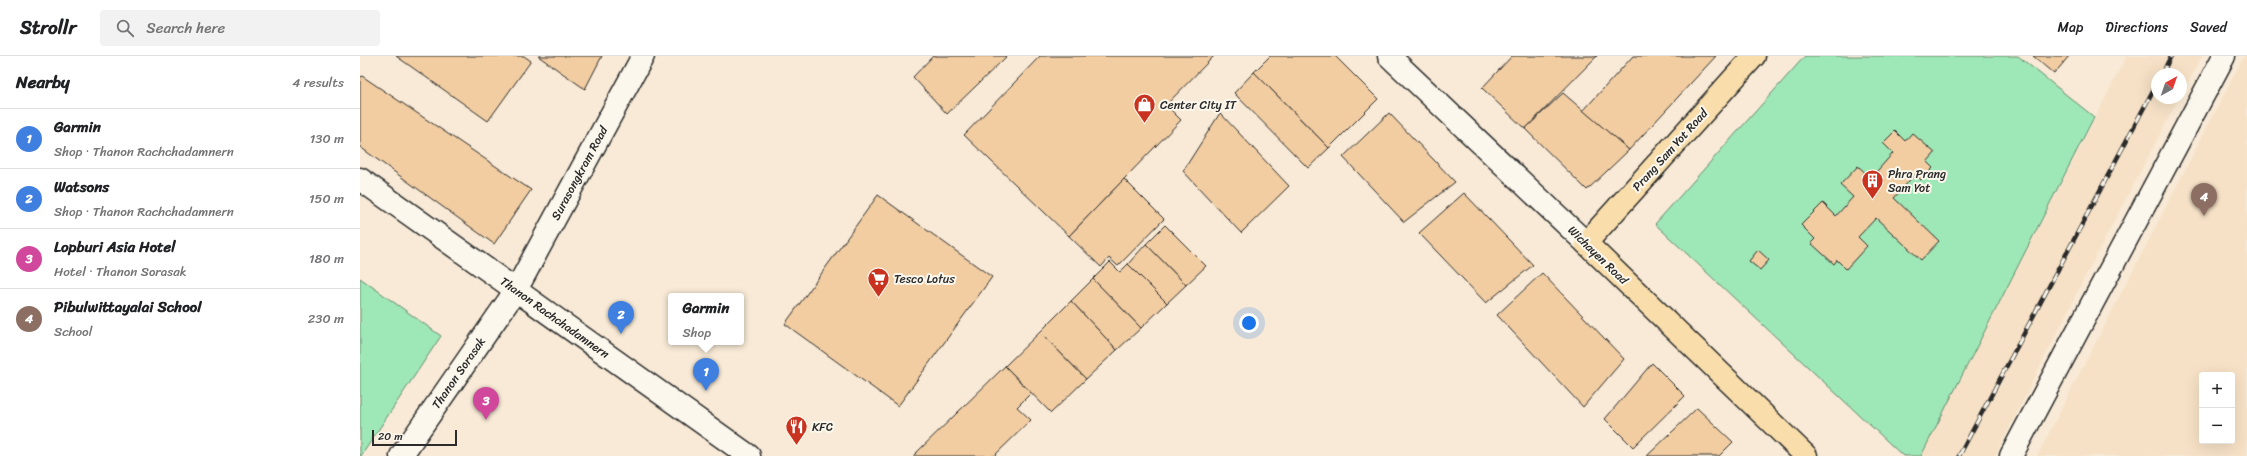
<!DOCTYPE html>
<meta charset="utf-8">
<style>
:root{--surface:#fff;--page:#f2f2f2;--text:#202124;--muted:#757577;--line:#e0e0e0;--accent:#db2777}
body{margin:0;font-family:Sriracha,sans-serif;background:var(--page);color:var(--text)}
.controls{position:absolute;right:12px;bottom:12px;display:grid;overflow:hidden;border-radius:4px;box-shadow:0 4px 16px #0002}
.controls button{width:36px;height:36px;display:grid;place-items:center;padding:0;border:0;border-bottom:1px solid var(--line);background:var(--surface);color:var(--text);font:20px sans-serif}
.compass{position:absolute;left:1791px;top:12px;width:36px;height:36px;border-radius:50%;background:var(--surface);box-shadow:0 4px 16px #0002;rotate:40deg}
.scale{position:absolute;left:12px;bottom:10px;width:85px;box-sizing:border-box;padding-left:4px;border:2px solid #2b2b2b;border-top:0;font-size:11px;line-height:14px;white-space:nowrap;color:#2b2b2b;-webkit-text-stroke:3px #fbf7ec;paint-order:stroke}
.you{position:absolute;left:889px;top:267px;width:14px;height:14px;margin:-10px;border:3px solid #fff;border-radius:50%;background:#1a73e8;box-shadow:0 0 0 6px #1a73e833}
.badge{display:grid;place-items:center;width:26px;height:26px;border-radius:50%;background:var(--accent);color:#fff;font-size:13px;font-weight:700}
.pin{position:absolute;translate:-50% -33px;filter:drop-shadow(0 1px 2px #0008)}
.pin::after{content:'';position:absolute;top:21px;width:14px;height:12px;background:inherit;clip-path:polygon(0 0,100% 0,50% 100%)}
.popup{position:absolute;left:308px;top:237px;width:76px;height:52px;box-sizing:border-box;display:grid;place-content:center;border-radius:4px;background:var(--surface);filter:drop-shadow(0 1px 3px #0005);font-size:13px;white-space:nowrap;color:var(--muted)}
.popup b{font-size:15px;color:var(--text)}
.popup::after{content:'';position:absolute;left:50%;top:100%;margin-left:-8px;border:8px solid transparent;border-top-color:var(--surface)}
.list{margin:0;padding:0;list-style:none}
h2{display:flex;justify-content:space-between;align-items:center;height:52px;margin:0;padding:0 16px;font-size:17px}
h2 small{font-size:13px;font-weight:400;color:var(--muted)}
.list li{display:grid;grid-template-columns:26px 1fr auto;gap:12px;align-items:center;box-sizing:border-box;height:60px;padding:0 16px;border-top:1px solid var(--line)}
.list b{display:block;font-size:15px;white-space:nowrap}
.list p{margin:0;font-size:13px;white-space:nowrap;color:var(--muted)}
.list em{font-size:13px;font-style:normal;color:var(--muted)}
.icon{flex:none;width:22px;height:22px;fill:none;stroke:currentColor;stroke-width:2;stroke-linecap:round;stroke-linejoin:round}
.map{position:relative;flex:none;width:1887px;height:400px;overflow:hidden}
header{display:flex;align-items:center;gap:24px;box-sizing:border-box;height:56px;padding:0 20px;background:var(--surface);border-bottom:1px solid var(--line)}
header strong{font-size:19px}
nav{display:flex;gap:22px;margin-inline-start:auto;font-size:14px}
.search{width:280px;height:36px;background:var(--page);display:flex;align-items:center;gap:10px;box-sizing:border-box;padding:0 14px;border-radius:4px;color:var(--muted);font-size:15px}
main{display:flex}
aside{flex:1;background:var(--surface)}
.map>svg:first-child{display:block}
</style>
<header>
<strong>Strollr</strong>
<div class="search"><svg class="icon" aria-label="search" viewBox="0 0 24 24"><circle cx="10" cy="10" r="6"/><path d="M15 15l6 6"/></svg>Search here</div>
<nav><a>Map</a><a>Directions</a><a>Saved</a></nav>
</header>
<main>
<aside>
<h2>Nearby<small>4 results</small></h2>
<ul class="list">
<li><span class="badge" style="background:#3f7fe0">1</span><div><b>Garmin</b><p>Shop · Thanon Rachchadamnern</p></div><em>130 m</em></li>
<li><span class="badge" style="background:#3f7fe0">2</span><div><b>Watsons</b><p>Shop · Thanon Rachchadamnern</p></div><em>150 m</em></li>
<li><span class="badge" style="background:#d1479c">3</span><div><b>Lopburi Asia Hotel</b><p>Hotel · Thanon Sorasak</p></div><em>180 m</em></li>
<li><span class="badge" style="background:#8d6e63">4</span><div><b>Pibulwittayalai School</b><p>School</p></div><em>230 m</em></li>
</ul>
</aside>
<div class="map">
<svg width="1887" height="400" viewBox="0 0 1887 400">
<rect width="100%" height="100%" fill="#f8ead6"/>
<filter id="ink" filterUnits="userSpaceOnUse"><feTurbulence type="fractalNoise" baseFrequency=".025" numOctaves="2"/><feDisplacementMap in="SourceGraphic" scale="8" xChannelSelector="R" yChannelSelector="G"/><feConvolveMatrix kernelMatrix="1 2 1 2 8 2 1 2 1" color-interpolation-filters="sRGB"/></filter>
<g filter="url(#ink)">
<g fill="#f6e1c6" fill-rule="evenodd">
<polygon points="1767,0 1842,0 1821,39 1821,18 1797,18 1797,42 1819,42 1729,213 1635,400 1561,400"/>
<path d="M1884,0H1887V400H1677ZM1842,319H1872V385H1842Z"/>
</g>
<g fill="#9ee7b6" stroke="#648970">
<polygon points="1445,0 1658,0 1734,61 1561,400 1543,400 1295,168"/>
<polygon points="0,222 81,280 1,400 0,400"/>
</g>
<g fill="#f2cda2" stroke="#2b2b2b">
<polygon points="36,0 164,0 171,5 128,65"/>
<polygon points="178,0 242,0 225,33"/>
<polygon points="573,0 647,0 587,58 553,21"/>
<polygon points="680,0 854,0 806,49 821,64 709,180 604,79"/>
<polygon points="910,0 975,0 1018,43 969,92 894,16"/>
<polygon points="1152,0 1237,0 1165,73 1122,32"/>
<polygon points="1273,0 1356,0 1269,94 1223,55"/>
<polygon points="1673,0 1709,0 1694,18"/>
<polygon points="894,16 969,92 948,112 874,37"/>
<polygon points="2,20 171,134 134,188 0,91 0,22"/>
<polygon points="1203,37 1269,94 1227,134 1165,73"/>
<polygon points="860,57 929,130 881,177 823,115"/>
<polygon points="1029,57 1095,126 1044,166 983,101"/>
<polygon points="1535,75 1545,85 1552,77 1575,97 1567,106 1573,112 1561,124 1555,118 1534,142 1579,185 1561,204 1516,162 1498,181 1507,190 1486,213 1477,204 1474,208 1451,187 1455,183 1441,169 1463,147 1476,160 1493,141 1480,129 1498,110 1511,122 1533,97 1523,87"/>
<polygon points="764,123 804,163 758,210 749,202 741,211 709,180"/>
<polygon points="1104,137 1173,209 1126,247 1059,177"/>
<polygon points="518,139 632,221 538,350 425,268"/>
<polygon points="805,169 846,210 826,229 786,188"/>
<polygon points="786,188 826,229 807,247 768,208"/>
<polygon points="1398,194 1409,204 1400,214 1389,205"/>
<polygon points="750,206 760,216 768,208 807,247 781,272 733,223"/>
<polygon points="1182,217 1264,303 1223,351 1137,259"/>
<polygon points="733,223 781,272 757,294 711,245"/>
<polygon points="711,245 757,294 726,323 680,276"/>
<polygon points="680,276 726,323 691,357 645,310"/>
<polygon points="1292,307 1325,340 1273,391 1245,363"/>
<polygon points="645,310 671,337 657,351 671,364 634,400 553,400"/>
<polygon points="1337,352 1373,386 1359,400 1287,400"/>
</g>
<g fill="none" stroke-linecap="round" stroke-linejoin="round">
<defs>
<polyline id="minor" points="1651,400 1864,0"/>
<g id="tertiary">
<polyline points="1029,0 1226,187"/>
<path id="s1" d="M0,123L389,400"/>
<path id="s2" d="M41,400L156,234L283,0"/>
</g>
<polyline id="primary" points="1394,0 1226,187 1446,400"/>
</defs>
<use href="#minor" stroke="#2b2b2b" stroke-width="25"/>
<use href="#tertiary" stroke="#2b2b2b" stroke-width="25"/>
<use href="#primary" stroke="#2b2b2b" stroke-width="25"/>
<use href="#minor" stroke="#fbf7ec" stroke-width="22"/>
<use href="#tertiary" stroke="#fbf7ec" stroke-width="22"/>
<use href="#primary" stroke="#f9deab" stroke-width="22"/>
<defs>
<g id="rail">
<polyline points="1802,18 1811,0"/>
<polyline points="1599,400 1797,27"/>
</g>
</defs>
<use href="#rail" stroke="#2b2b2b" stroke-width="4.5"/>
<use href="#rail" stroke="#fbf7ec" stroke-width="3" stroke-dasharray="9" stroke-linecap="butt"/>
</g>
</g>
<defs>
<symbol id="shop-pin" viewBox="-11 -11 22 30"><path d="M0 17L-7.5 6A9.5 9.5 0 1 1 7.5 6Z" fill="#c8321e" stroke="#fbf7ec"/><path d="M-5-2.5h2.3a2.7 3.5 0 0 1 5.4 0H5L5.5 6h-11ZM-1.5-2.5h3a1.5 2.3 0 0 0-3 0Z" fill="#fff"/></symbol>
<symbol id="building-pin" viewBox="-11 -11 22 30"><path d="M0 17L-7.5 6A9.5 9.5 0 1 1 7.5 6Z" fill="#c8321e" stroke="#fbf7ec"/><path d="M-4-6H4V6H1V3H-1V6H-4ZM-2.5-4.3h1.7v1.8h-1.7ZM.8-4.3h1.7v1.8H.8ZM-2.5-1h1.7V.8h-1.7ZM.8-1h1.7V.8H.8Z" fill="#fff"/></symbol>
<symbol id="supermarket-pin" viewBox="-11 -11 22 30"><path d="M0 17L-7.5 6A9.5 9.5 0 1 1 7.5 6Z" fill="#c8321e" stroke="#fbf7ec"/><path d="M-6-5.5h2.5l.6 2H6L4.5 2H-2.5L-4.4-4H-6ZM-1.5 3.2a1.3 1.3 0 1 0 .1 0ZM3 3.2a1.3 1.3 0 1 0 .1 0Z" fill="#fff"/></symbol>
<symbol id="restaurant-pin" viewBox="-11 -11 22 30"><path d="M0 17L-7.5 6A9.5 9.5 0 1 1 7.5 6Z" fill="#c8321e" stroke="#fbf7ec"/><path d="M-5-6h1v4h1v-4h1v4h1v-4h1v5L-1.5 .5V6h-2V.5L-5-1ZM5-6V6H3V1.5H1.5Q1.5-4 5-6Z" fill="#fff"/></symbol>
</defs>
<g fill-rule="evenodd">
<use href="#shop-pin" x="772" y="36" width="25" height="34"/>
<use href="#building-pin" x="1500" y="112" width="25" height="34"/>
<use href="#supermarket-pin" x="506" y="210" width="25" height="34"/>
<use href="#restaurant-pin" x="424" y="358" width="25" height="34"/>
</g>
<g text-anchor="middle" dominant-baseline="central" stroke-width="4" stroke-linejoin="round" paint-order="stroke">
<g font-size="12" fill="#2b2b2b" stroke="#fbf7ec" text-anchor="start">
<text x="800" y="49">Center City IT</text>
<text x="1528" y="118">Phra Prang<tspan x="1528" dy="14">Sam Yot</tspan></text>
<text x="534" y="223">Tesco Lotus</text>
<text x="452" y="371">KFC</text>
</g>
<g font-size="12" fill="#2b2b2b" stroke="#fbf7ec">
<text transform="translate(1310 94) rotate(-48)">Prang Sam Yot Road</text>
<text stroke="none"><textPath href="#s2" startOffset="335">Surasongkram Road</textPath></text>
<text transform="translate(1238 199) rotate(44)">Wichayen Road</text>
<text stroke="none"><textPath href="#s1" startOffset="239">Thanon Rachchadamnern</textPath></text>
<text stroke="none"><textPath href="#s2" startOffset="101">Thanon Sorasak</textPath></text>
</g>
</g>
</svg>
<div class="controls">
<button>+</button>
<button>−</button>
</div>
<svg class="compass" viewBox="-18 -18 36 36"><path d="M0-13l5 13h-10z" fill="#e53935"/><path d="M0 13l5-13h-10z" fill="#757577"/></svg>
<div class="scale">20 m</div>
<div class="you"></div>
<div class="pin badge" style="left:346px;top:335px;background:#3f7fe0">1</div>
<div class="popup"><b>Garmin</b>Shop</div>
<div class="pin badge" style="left:261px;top:278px;background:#3f7fe0">2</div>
<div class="pin badge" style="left:126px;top:364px;background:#d1479c">3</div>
<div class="pin badge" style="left:1844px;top:160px;background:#8d6e63">4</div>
</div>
</main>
